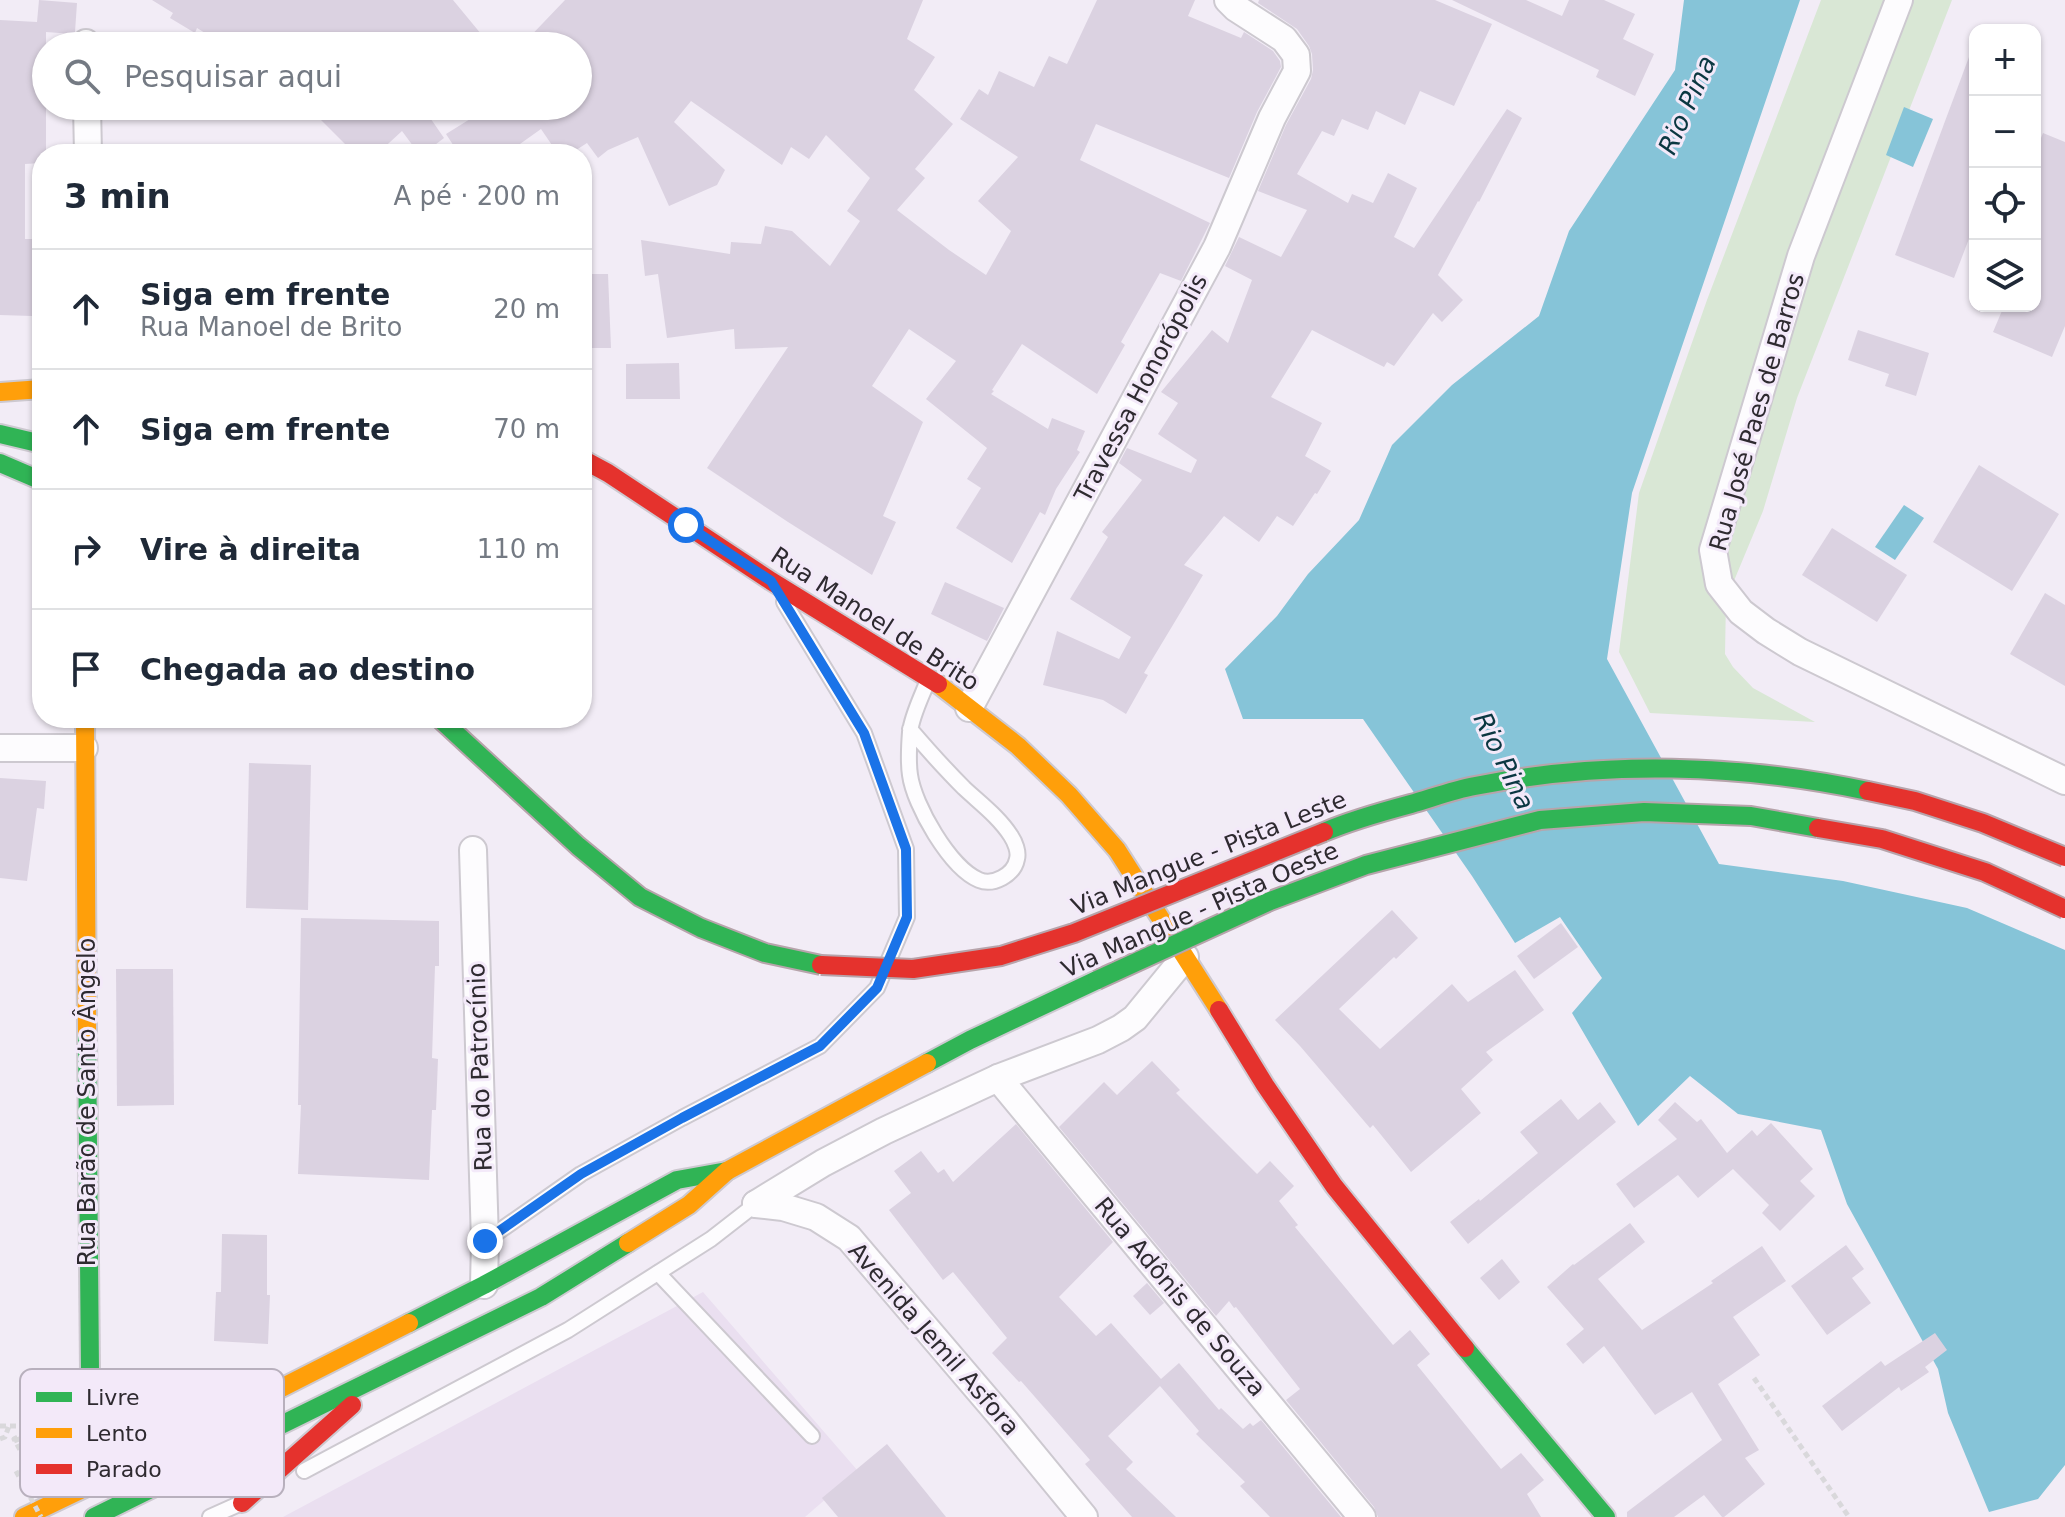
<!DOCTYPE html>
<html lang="pt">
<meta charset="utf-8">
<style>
:root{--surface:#fff;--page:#f6f6f7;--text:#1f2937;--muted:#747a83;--line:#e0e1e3}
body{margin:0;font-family:"DejaVu Sans",sans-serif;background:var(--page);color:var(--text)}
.controls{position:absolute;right:24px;top:24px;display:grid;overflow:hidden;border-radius:16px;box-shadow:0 2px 6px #0004}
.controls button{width:72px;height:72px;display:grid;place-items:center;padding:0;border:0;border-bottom:2px solid var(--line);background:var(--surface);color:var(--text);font:40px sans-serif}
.stop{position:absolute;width:24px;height:24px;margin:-18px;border:6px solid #1a73e8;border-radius:50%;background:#fff}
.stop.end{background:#1a73e8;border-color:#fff;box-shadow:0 2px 8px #0008}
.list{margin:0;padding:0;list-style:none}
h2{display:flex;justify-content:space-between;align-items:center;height:104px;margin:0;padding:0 32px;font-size:34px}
h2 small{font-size:26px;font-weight:400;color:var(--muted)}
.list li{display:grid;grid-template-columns:52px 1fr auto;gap:24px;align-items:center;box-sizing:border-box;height:120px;padding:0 32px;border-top:2px solid var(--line)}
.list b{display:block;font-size:30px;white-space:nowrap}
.list p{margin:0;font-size:26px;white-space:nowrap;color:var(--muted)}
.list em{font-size:26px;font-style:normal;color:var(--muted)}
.icon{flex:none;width:44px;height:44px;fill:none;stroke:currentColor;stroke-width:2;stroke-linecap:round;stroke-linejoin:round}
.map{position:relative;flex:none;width:2065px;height:1517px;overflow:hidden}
.search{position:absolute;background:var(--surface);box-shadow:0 2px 6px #0004;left:32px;top:32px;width:560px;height:88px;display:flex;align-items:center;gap:20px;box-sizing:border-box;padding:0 28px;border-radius:44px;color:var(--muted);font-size:30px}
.panel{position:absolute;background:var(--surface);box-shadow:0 2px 6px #0004;left:32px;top:144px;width:560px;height:584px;border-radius:32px}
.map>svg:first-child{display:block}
</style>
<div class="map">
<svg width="2065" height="1517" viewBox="0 0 2065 1517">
<rect width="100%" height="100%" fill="#f2ecf6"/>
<polygon fill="#eadff0" points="703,1292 858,1471 805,1517 283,1517"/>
<polygon fill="#d9e7d5" points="1821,0 1952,0 1797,398 1763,511 1726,600 1725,654 1733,667 1753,688 1815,722 1650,713 1619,652 1639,493 1707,300"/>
<g fill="#86c4d8">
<polygon points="1684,0 1800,0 1632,493 1607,659 1719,864 1843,881 1967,908 2065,950 2065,1465 2038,1499 1989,1512 1948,1413 1938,1369 1847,1204 1821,1130 1738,1114 1690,1076 1638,1126 1572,1013 1602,978 1560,917 1515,943 1472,876 1363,719 1243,719 1225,669 1277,616 1308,574 1359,520 1392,445 1452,385 1539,316 1569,231 1675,70"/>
<polygon points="1904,107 1933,119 1913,167 1886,155"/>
<polygon points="1904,505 1924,518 1895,560 1875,547"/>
</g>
<g fill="#dbd2e1">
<polygon points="39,0 77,3 75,32 73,34 46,32 46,154 42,154 42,163 25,164 25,239 33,239 32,316 0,315 0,20 37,22"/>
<polygon points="152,0 453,0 491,46 277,46 268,34 268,46 226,46 197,28 195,33 170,18 173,13"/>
<polygon points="565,0 923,0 907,39 935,57 914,90 953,124 915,169 925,178 897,210 949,250 986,275 1011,231 978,201 1018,157 960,119 979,89 988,95 999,71 1034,87 1049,56 1067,64 1097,0 1195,0 1188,16 1241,38 1244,32 1273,51 1280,61 1281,67 1257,112 1229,178 1096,124 1080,160 1210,223 1181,281 1160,273 1121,342 1125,345 1097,394 1022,344 992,390 994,391 991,394 1048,429 1052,418 1085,431 1077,450 1080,452 1056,489 1045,515 1040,512 1012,563 956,528 981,488 967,479 987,448 926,399 956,361 909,329 872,386 923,422 883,516 896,522 872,575 788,522 707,468 788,347 735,349 734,329 667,338 658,274 645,276 641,240 730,254 731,242 761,244 765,226 792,231 830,266 860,221 847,211 870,178 826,135 809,159 791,147 782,165 691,101 674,122 725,170 717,185 669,206 638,137 608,150 598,158 587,143 570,154 558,154 541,129 506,154 459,154 446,134 491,106 578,106 578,46 521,46"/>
<polygon points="1259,0 1435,0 1492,24 1454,106 1420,91 1405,125 1376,111 1368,130 1342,119 1334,136 1322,131 1297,174 1348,203 1352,194 1373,203 1388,173 1417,188 1394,237 1414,248 1507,109 1522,118 1479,202 1478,201 1438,275 1463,300 1442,322 1433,313 1394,366 1387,362 1384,367 1312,330 1271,397 1322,423 1305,456 1331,471 1317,494 1315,493 1293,526 1277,516 1259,542 1224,516 1184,565 1203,575 1144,673 1148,675 1126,714 1103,700 1043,685 1057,631 1119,659 1131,637 1070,599 1108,537 1102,532 1142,480 1119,463 1127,448 1191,473 1197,460 1158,434 1178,403 1161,392 1212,330 1228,343 1252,280 1225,266 1239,237 1281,257 1307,210 1258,191 1286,125 1311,79 1313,70 1312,54 1309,46 1297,29 1258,3"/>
<polygon points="1452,0 1526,0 1562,16 1569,0 1604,0 1635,14 1623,39 1654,54 1635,96 1596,77 1599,70"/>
<polygon points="1972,49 1975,50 1975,223 1954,278 1895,255"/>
<polygon points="320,106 428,106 424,109 444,138 423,154 419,154 402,131 377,154 355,154 319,118 328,118"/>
<polygon points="2043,133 2065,142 2065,326 2052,357 1993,332 2004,306 2035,306 2035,153"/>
<polygon points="583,274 608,274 611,348 582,348"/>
<polygon points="1858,330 1929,353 1916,396 1885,386 1889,374 1848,360"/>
<polygon points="679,363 680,399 626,399 626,364"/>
<polygon points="1979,465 2059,514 2012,591 1933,542"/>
<polygon points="1832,528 1907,575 1877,622 1802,575"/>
<polygon points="945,582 1004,608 987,641 931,614"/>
<polygon points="2045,593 2065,605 2065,686 2010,654"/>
<polygon points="249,763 311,765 308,910 246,908"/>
<polygon points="0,778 46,781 44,809 37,808 27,881 0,878"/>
<polygon points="1392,910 1418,938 1396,959 1394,957 1339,1009 1380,1049 1452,984 1468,1002 1515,970 1544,1010 1486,1052 1493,1060 1461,1089 1481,1113 1411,1172 1373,1125 1370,1128 1300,1046 1275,1020"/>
<polygon points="301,918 439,921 439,966 435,966 432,1058 438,1059 436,1110 432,1110 429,1180 298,1174 301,1105 298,1105"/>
<polygon points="1561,923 1578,947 1534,979 1517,956"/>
<polygon points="116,969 173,969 174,1105 117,1106"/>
<polygon points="1152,1061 1180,1090 1176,1093 1257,1174 1270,1161 1294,1186 1279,1201 1298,1225 1295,1227 1393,1345 1410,1330 1430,1354 1417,1365 1501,1469 1521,1453 1544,1480 1527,1494 1541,1517 1378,1517 1374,1507 1286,1400 1300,1389 1236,1307 1234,1308 1229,1301 1216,1316 1059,1127 1104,1082 1117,1095"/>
<polygon points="1561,1099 1578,1120 1600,1102 1616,1122 1468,1244 1450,1222 1479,1199 1480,1201 1538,1153 1520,1132"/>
<polygon points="1675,1102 1697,1122 1701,1119 1727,1153 1752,1130 1757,1136 1771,1123 1813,1169 1800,1181 1815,1196 1780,1231 1762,1213 1769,1205 1733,1169 1698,1198 1678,1175 1634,1208 1616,1184 1677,1139 1658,1120"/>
<polygon points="1016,1124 1113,1242 1059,1297 1096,1336 1111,1323 1161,1379 1179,1363 1219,1410 1221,1408 1243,1429 1250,1423 1253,1426 1261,1420 1341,1517 1270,1517 1240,1486 1245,1482 1196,1434 1199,1431 1160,1386 1108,1436 1133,1462 1126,1469 1176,1517 1132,1517 1085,1464 1090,1460 1021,1381 1019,1382 992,1353 1007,1338 953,1272 943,1280 889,1210 911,1193 894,1171 921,1151 938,1173 944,1169 953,1182"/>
<polygon points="1630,1223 1645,1242 1598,1279 1642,1330 1713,1283 1711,1281 1762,1246 1786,1281 1733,1317 1760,1355 1718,1384 1759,1450 1745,1458 1765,1484 1724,1517 1722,1517 1704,1495 1674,1517 1627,1517 1627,1512 1722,1440 1692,1392 1655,1415 1604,1346 1583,1364 1566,1344 1584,1329 1547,1287 1573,1264 1574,1265"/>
<polygon points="222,1234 267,1235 267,1295 270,1295 268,1344 214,1341 216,1292 221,1292"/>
<polygon points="1846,1245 1864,1269 1852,1278 1871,1303 1827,1335 1791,1286"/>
<polygon points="1502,1259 1520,1282 1499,1300 1480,1278"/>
<polygon points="1147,1283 1164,1303 1150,1315 1133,1296"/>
<polygon points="1935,1333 1947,1350 1925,1367 1929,1372 1901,1391 1899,1387 1842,1431 1822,1406 1881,1361 1885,1366"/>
<polygon points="887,1444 946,1517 838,1517 822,1498"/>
</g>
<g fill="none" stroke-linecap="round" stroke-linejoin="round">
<defs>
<g id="lane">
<path d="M910,729C928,750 945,769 964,788C980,803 999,817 1011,836C1015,842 1019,852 1017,859C1014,875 993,886 979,880C950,868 914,805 910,775C908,762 909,745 910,732C912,715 922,696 928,680"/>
<polyline points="485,1241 581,1174 682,1118 820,1046 877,988 907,917 906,849 864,733 784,602"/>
<polyline points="658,1273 812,1436"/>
<polyline points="304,1471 568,1330 711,1239 756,1204"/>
<polyline points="210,1517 239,1504"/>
</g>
<g id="street">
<polyline points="1899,0 1801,256 1713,550 1719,584 1741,612 1766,631 1800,652 2065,781"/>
<polyline points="86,43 86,46"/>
<polyline points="87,106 88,154"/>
<polyline points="969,708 1217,247 1272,118 1297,71 1296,55 1284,39 1236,8 1228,0"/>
<polyline points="0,748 84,748"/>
<polyline points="473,850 485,1241 484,1285"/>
<polyline points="998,1078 1362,1517"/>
<polyline points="756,1204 823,1163 884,1131 998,1078 1098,1040 1121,1028 1135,1018 1185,957"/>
<polyline points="756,1204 783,1207 816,1217 849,1238 1006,1422 1084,1517"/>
</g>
<g id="fast">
<polyline points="0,434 42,444"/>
<polyline points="0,463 42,481"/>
<polyline points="87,1033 91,1485"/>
<polyline points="927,1063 970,1040 1097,980"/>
<polyline points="409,1323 484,1285 677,1180 727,1171"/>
<polyline points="1465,1348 1606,1517"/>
<polyline points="94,1517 541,1297 628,1243"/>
</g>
<g id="slow">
<polyline points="0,392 42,389"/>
<polyline points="938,684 1018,746 1069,795 1117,850 1219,1010"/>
<polyline points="85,718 87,1033"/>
<polyline points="628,1243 689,1205 727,1171 927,1063"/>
<polyline points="24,1517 91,1485 409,1323"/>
</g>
<g id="jam">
<polyline points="582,459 608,473 771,581 938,684"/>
<polyline points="1219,1010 1265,1085 1334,1186 1465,1348"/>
<polyline points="242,1503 352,1405"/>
</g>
</defs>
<use href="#lane" stroke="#cdc9d0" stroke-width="18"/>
<use href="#street" stroke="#cdc9d0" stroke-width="30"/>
<use href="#fast" stroke="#cdc9d0" stroke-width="22"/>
<use href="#slow" stroke="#cdc9d0" stroke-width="22"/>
<use href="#jam" stroke="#cdc9d0" stroke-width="22"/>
<g stroke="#d9d8db" stroke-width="5" stroke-dasharray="6 4" stroke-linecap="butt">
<polyline points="1754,1378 1849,1517"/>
<polyline points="53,1419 14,1439 25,1459 56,1443"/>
<polyline points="0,1426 28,1426 32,1432"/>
<polyline points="33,1434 52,1427 54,1430"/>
<polyline points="0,1439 5,1437 9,1426"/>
</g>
<use href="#lane" stroke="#fdfcfe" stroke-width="14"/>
<use href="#street" stroke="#fdfcfe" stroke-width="26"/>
<use href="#fast" stroke="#30b455" stroke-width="18"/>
<use href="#slow" stroke="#ff9f0a" stroke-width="18"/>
<use href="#jam" stroke="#e5322d" stroke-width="18"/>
<defs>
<g id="fast-bridge">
<polyline points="439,718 578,846 640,897 701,928 765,953 821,965"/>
<path d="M1324,832C1352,820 1381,812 1411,804C1432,798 1453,790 1475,786C1604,760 1740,764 1868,791"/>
<polyline points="1097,980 1270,901 1366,865 1540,820 1644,812 1751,816 1818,828"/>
</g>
<g id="jam-bridge">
<polyline points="1868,791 1915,801 1983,823 2065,857"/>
<polyline points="1818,828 1882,839 1985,872 2065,909"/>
<polyline points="821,965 913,969 1001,956 1074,933 1324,832"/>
</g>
</defs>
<use href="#fast-bridge" stroke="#b7a4ab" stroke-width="22" stroke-linecap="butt"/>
<use href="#jam-bridge" stroke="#b7a4ab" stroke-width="22" stroke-linecap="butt"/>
<g stroke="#d9d8db" stroke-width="5" stroke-dasharray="6 4" stroke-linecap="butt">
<polyline points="14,1441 33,1434"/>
<polyline points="16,1471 41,1517"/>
</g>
<use href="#fast-bridge" stroke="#30b455" stroke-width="18"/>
<use href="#jam-bridge" stroke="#e5322d" stroke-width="18"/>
</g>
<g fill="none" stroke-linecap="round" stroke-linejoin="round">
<polyline stroke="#1a73e8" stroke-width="10" points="485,1241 581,1174 682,1118 820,1046 877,988 907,917 906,849 864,733 771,581 686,525"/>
</g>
<g text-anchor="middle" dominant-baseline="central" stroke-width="6" stroke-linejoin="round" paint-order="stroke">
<g font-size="24" fill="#2e2a30" stroke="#f3e9f9">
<text transform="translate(1141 388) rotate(-62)">Travessa Honorópolis</text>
<text transform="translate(1757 412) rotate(-74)">Rua José Paes de Barros</text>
<text transform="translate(875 619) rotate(33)">Rua Manoel de Brito</text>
<text transform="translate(1209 853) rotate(-22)">Via Mangue - Pista Leste</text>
<text transform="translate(1200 910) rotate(-24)">Via Mangue - Pista Oeste</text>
<text transform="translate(480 1067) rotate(-92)">Rua do Patrocínio</text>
<text transform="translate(87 1102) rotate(-90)">Rua Barão de Santo Ângelo</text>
<text transform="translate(1180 1297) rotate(50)">Rua Adônis de Souza</text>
<text transform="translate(934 1339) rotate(49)">Avenida Jemil Asfora</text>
</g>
<g font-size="26" font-style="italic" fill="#0a3741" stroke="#f3e9f9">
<text transform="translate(1687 105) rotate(-66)">Rio Pina</text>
<text transform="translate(1504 761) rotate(64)">Rio Pina</text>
</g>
</g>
<rect x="20" y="1369" width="264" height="128" rx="12" fill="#f3e9f9" stroke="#b8b0bd" stroke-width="2"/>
<rect x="36" y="1392" width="36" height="10" fill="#30b455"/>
<rect x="36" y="1428" width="36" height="10" fill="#ff9f0a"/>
<rect x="36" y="1464" width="36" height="10" fill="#e5322d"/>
<g font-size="22" fill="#2e2a30">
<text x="86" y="1405">Livre</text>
<text x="86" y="1441">Lento</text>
<text x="86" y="1477">Parado</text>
</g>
</svg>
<div class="controls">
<button>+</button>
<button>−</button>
<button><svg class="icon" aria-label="locate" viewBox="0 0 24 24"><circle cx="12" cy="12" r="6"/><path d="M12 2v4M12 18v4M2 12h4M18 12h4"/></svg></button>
<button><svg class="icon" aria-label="layers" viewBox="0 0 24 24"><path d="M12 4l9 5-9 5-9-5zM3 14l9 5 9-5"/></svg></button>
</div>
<div class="stop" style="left:686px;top:525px"></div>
<div class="stop end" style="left:485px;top:1241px"></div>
<div class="search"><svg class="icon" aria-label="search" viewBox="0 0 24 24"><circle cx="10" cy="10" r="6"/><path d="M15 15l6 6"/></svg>Pesquisar aqui</div>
<section class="panel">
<h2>3 min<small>A pé · 200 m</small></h2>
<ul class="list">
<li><svg class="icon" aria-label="ahead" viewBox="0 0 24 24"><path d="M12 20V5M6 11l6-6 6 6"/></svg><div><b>Siga em frente</b><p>Rua Manoel de Brito</p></div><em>20 m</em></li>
<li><svg class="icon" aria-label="ahead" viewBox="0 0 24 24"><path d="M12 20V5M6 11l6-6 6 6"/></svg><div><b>Siga em frente</b></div><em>70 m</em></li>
<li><svg class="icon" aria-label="right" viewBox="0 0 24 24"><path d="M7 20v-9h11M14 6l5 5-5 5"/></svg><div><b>Vire à direita</b></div><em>110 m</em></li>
<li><svg class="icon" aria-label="arrive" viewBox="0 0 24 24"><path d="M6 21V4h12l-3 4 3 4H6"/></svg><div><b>Chegada ao destino</b></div></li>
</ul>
</section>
</div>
